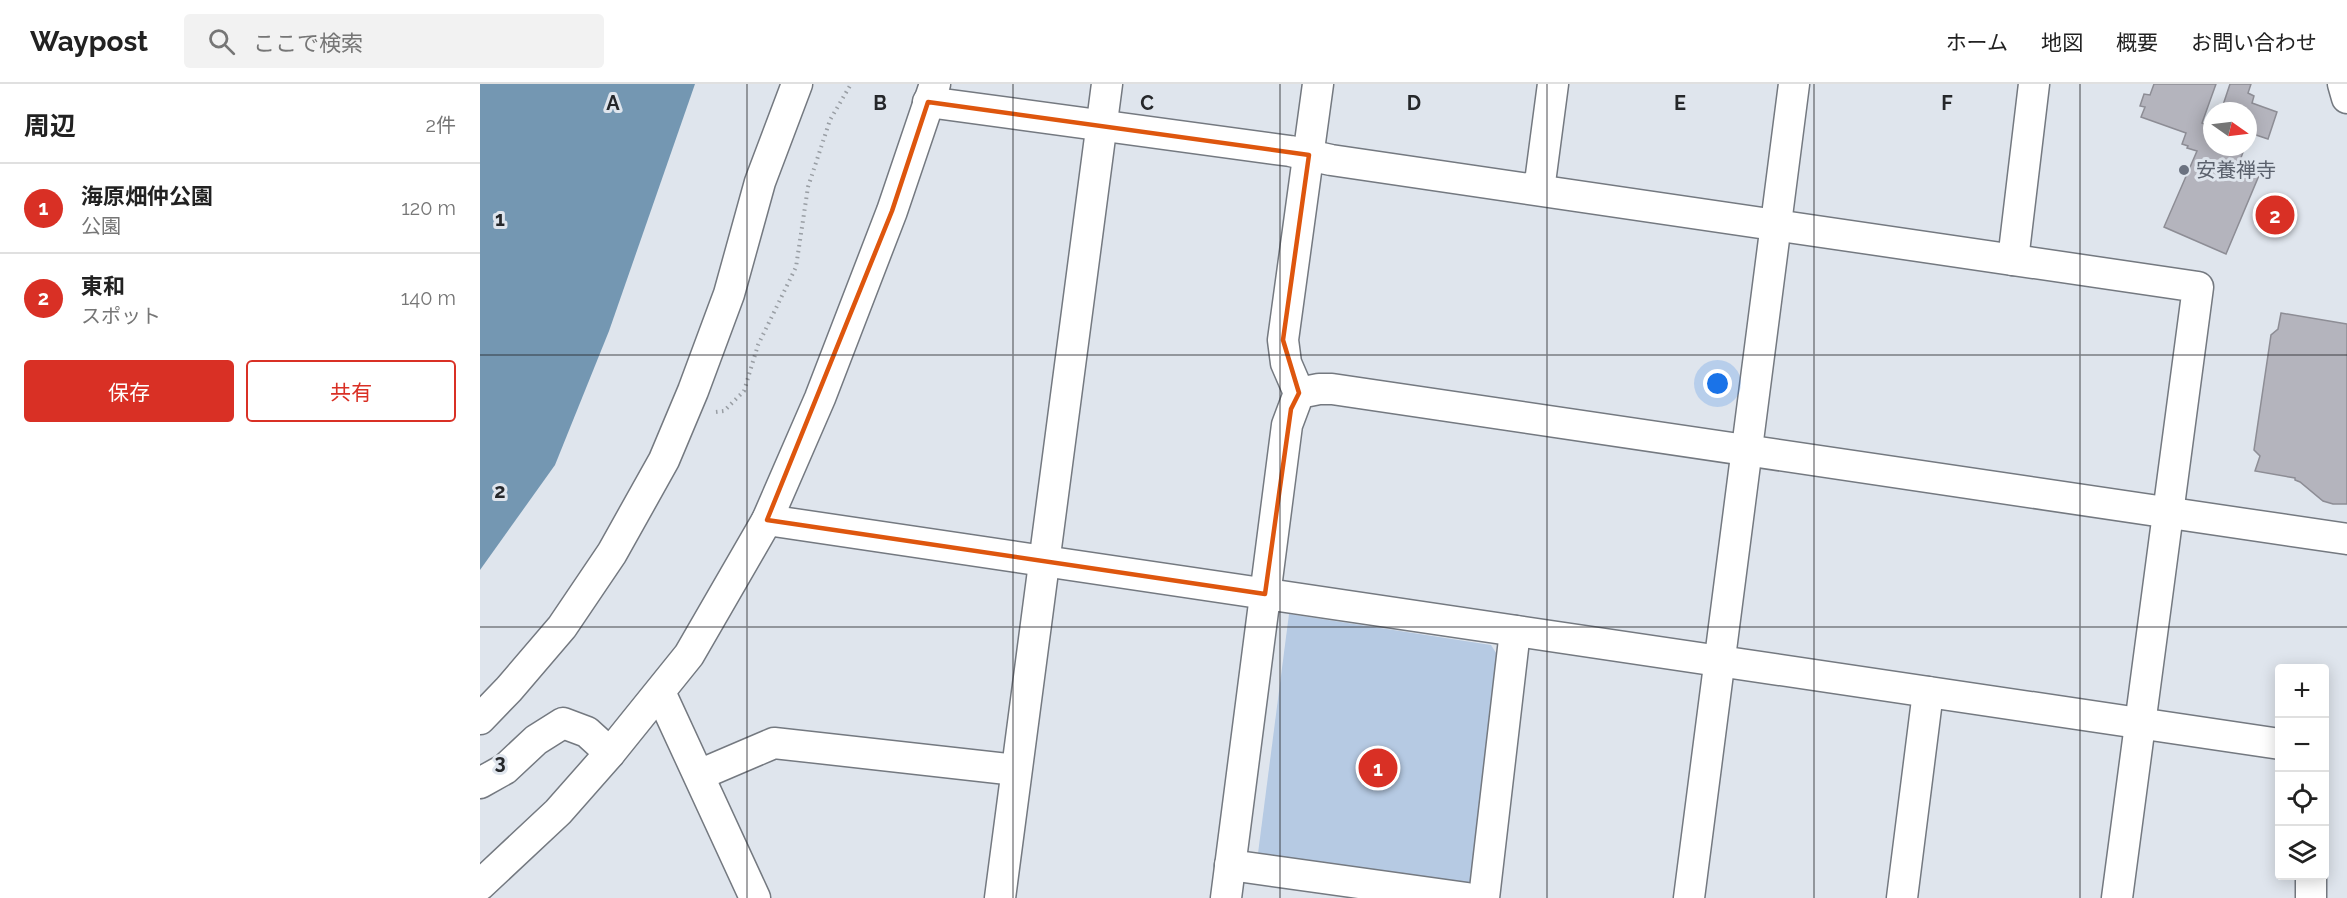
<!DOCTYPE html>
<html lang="ja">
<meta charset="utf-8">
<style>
:root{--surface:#fff;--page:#f2f2f2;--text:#222;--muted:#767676;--line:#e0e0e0;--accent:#d93025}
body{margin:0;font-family:Raleway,"Noto Sans JP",sans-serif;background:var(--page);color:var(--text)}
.controls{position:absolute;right:18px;bottom:18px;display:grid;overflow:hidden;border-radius:6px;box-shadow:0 3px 15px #0003}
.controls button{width:54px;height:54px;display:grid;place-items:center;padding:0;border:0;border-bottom:2px solid var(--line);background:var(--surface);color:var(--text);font:30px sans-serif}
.compass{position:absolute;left:1723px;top:18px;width:54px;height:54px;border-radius:50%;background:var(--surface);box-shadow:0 3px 15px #0003;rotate:104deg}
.you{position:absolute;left:1238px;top:300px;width:21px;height:21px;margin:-15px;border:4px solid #fff;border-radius:50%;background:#1a73e8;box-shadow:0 0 0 9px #1a73e833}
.badge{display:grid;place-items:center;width:39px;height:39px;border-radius:50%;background:var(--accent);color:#fff;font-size:20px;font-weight:700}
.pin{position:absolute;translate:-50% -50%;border:3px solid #fff;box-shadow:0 2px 6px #0006}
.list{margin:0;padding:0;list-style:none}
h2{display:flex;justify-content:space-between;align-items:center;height:78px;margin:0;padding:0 24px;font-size:26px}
h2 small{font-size:20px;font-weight:400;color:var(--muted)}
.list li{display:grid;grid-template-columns:39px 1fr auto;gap:18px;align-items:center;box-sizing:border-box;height:90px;padding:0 24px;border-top:2px solid var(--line)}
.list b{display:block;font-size:22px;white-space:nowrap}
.list p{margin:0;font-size:20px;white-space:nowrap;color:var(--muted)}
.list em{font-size:20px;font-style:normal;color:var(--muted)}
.actions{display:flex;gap:12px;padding:18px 24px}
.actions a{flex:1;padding:14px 0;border:2px solid var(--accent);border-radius:6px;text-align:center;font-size:21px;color:var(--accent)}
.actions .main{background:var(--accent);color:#fff}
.icon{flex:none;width:33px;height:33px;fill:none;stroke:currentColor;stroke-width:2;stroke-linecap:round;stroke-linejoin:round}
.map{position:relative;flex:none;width:1867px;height:814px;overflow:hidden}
header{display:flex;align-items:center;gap:36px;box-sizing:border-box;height:84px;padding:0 30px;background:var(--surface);border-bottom:2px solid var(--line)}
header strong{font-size:28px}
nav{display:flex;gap:33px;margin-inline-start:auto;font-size:21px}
.search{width:420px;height:54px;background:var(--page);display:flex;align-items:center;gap:15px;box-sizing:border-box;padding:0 21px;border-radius:6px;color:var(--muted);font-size:22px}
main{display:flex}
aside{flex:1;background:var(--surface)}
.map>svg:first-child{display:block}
</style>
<header>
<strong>Waypost</strong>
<div class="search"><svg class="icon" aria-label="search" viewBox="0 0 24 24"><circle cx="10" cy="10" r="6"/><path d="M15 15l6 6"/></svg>ここで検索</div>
<nav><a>ホーム</a><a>地図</a><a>概要</a><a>お問い合わせ</a></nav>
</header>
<main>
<aside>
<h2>周辺<small>2件</small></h2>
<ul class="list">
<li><span class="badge">1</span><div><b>海原畑仲公園</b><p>公園</p></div><em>120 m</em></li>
<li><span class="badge">2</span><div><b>東和</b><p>スポット</p></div><em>140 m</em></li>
</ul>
<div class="actions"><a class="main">保存</a><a>共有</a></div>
</aside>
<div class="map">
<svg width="1867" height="814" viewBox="0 0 1867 814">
<rect width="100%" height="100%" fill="#dfe5ed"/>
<polygon fill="#b6cae3" points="809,530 1011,561 1020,575 992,796 983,801 777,777"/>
<polygon fill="#7497b2" points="0,0 215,0 129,247 75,381 0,486"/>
<g fill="#b4b4bd" stroke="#8d8d95" stroke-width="1.5">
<polygon points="1674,0 1736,0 1722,39 1732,43 1732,63 1765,63 1759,79 1780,89 1746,170 1684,143 1717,67 1707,64 1708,62 1702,60 1706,49 1661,33 1665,23 1660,22 1664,10 1670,11"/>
<polygon points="1750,0 1771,0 1768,9 1774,12 1772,19 1797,28 1788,55 1770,49 1768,53 1768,27 1741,27"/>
<polygon points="1784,115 1810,117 1807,148 1780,146"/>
<polygon points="1801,229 1867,240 1867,420 1853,420 1843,417 1820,398 1815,396 1815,394 1775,387 1780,372 1774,366 1791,251 1798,245"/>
</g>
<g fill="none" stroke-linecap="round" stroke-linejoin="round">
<defs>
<g id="minor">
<polyline points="1863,0 1867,14"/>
<polyline points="448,18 810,67 851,76 1718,203 1637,814"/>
<polyline points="1059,106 1073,0"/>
<polyline points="1533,176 1554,0"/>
<polyline points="819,309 806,279 803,256 838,0"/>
<polyline points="287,436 1800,660"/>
<polyline points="180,608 275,814"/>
<polyline points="0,635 29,605 82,543 132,469 184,376 213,307 249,210 280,98 317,0"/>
<polyline points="219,691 294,659 536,686"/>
<polyline points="0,699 25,685 56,656 83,639 107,648 130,669"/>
<polyline points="750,781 987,814"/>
<polyline points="0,801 78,728 130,669 209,571 287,436 340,314 412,127 455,0"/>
<polyline points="520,814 627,0"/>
<polyline points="746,814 807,341 819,309 839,305 852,305 1867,455"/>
<polyline points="1004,814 1035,547"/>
<polyline points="1209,814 1314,0"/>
<polyline points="1422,814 1448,608"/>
<polyline points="1831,814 1831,792"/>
</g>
</defs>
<use href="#minor" stroke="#747980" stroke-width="33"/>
<polyline stroke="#999ea4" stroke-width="4" stroke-dasharray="1.5 4.5" stroke-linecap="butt" points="236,328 244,327 264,307 278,261 316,183 328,103 350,36 371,0"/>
<use href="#minor" stroke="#fff" stroke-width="30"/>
</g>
<path fill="none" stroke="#de560e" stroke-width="4.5" stroke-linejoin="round" d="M448,18L829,71L803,256L819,309L811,325L785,510L287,436L412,127Z"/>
<path fill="none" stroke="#25272a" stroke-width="1.5" stroke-opacity="0.55" d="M267,0V814M533,0V814M800,0V814M1067,0V814M1334,0V814M1600,0V814M0,271H1867M0,543H1867"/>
<circle fill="#6b7280" stroke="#dfe5ed" stroke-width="2" cx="1704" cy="86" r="6"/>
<g text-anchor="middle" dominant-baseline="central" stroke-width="6" stroke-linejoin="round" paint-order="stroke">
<g font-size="20" fill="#5b616d" stroke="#dfe5ed" text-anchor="start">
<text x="1716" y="86">安養禅寺</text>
</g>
</g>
<g font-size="20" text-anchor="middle" font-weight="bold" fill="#25272a" stroke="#dfe5ed" stroke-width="6" stroke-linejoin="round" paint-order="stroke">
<text x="133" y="26">A</text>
<text x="400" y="26">B</text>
<text x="667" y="26">C</text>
<text x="934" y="26">D</text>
<text x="1200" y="26">E</text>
<text x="1467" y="26">F</text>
<text x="20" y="142">1</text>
<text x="20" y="414">2</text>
<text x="20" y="685">3</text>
</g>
</svg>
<div class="controls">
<button>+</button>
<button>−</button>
<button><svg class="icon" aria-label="locate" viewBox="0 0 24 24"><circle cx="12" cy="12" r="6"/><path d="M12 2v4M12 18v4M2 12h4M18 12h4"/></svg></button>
<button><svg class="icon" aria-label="layers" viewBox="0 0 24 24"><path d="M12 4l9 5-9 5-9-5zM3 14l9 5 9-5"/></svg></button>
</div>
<svg class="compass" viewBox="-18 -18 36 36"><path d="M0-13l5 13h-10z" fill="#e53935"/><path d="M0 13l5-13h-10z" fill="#767676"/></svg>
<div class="you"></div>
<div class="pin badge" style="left:898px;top:684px">1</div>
<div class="pin badge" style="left:1795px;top:131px">2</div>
</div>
</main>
